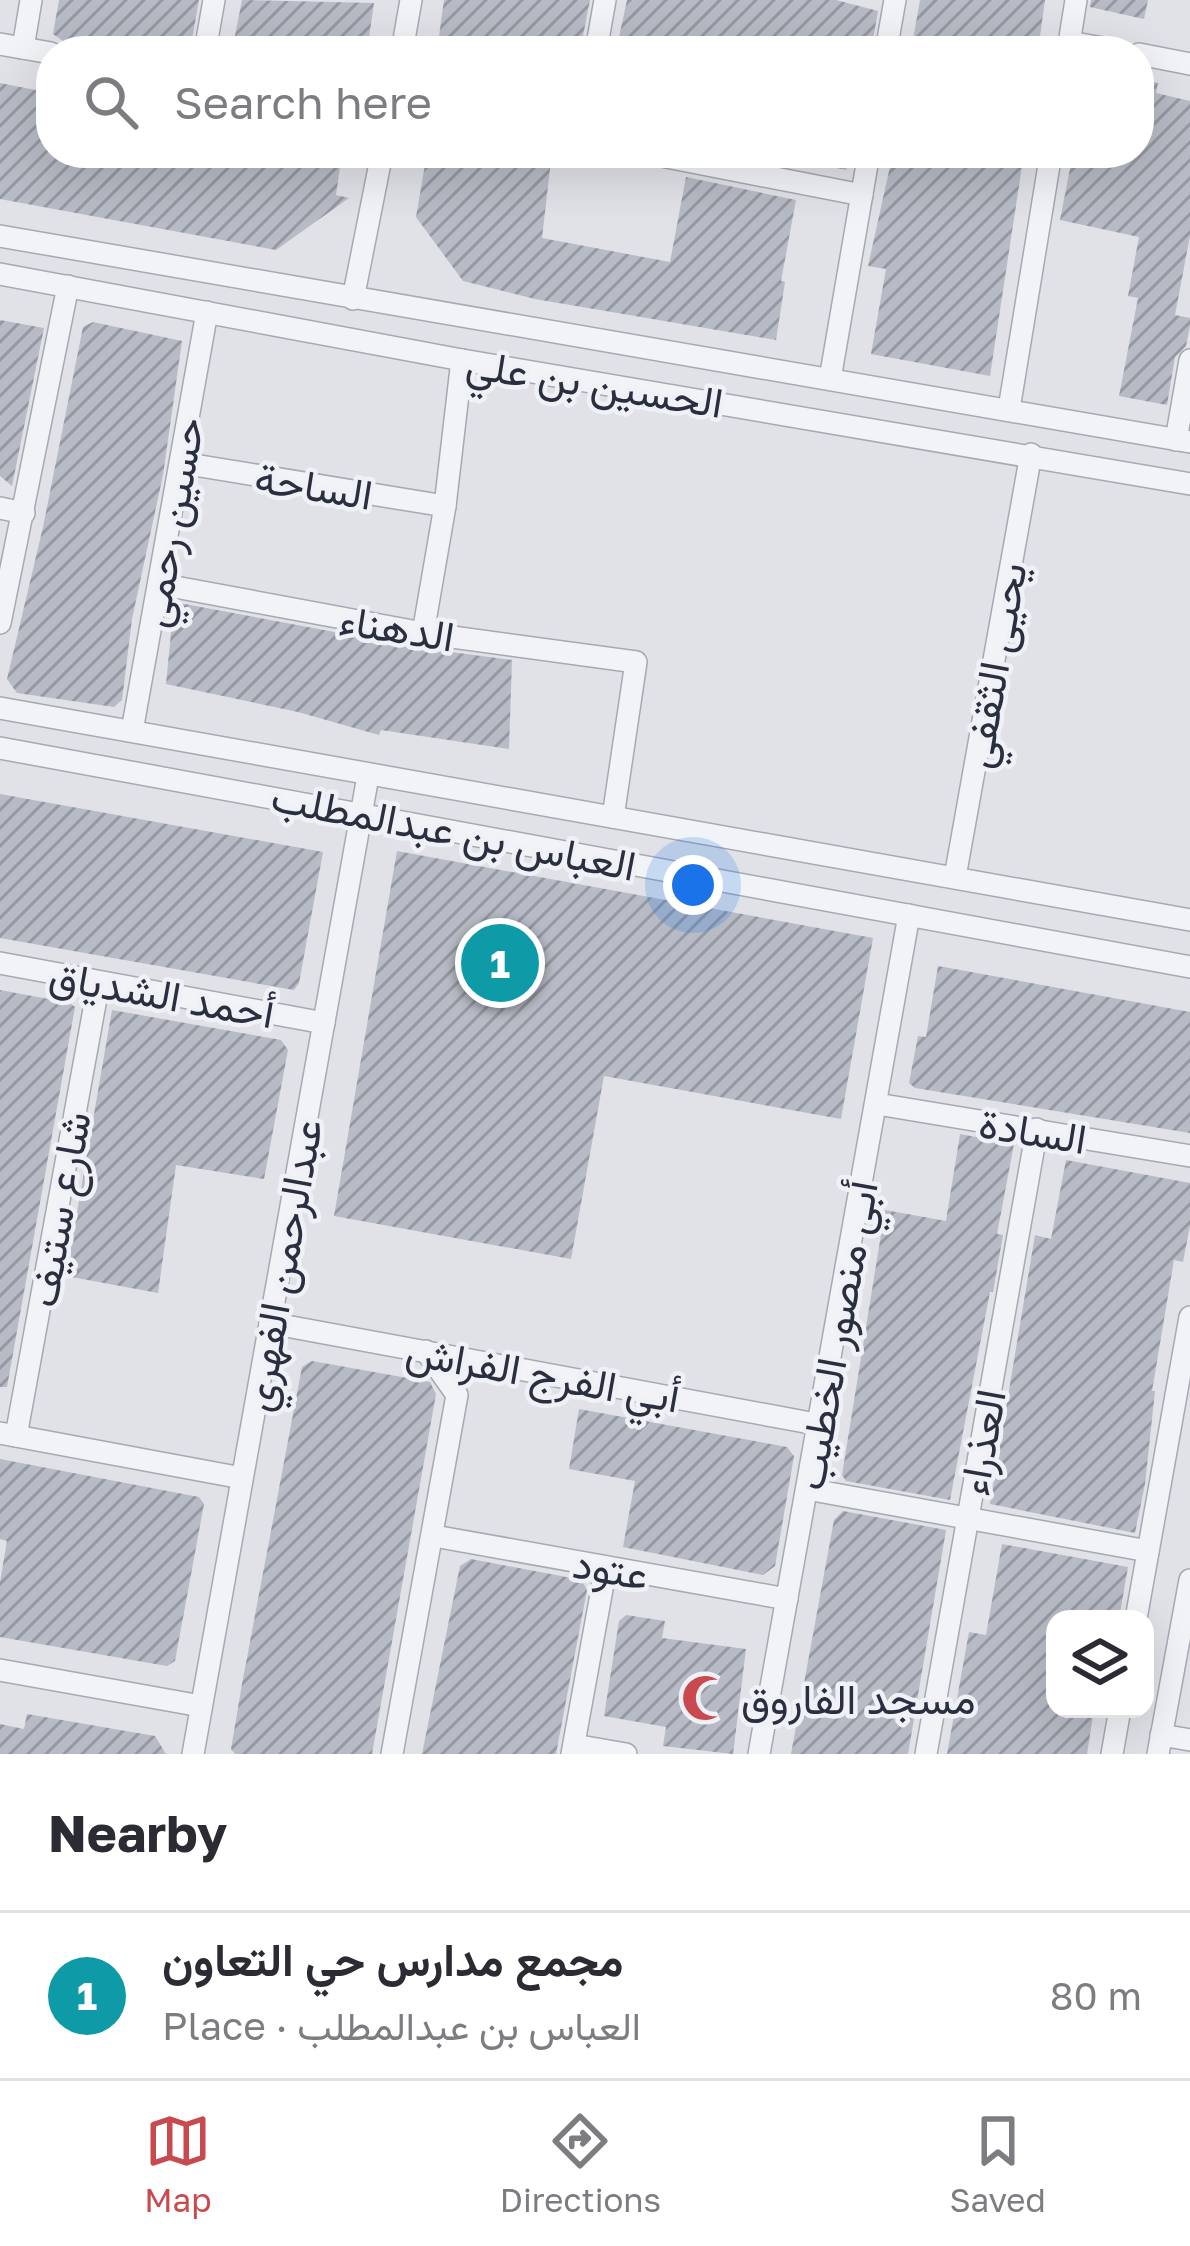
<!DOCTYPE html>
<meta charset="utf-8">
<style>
:root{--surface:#fff;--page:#f2f2f3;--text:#2b2b33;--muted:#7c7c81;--line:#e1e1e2;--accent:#c84a4e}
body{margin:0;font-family:"Golos Text",Vazirmatn,sans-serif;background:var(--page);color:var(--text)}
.controls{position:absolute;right:36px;bottom:36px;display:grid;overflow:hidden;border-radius:24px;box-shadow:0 12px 48px #0002}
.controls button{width:108px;height:108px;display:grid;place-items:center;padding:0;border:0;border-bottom:3px solid var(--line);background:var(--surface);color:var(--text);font:60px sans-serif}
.you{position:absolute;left:693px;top:885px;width:42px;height:42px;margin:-30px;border:9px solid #fff;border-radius:50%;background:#1a73e8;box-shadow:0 0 0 18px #1a73e833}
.badge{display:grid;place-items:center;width:78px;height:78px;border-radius:50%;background:var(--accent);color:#fff;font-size:39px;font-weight:700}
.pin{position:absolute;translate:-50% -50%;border:6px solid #fff;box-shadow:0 3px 12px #0006}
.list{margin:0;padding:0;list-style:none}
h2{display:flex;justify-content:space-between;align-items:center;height:156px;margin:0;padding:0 48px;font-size:51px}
h2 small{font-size:39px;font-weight:400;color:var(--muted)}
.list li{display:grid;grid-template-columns:78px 1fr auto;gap:36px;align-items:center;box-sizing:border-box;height:168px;padding:0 48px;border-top:3px solid var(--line)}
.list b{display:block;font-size:45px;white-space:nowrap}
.list p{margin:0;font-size:39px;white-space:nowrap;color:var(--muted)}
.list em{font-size:39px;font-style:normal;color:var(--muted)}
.icon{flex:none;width:66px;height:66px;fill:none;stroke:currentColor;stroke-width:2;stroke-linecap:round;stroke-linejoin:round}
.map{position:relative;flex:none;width:1190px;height:1754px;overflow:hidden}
.search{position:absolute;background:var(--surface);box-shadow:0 12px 48px #0002;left:36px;right:36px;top:36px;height:132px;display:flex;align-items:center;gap:30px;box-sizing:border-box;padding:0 42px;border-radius:48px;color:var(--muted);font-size:45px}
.sheet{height:324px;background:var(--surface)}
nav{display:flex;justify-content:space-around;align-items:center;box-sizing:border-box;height:168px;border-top:3px solid var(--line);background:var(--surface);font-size:33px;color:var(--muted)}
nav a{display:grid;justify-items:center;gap:6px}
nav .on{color:var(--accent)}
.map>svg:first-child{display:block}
</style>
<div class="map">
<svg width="1190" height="1754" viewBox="0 0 1190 1754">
<defs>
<pattern id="building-hatch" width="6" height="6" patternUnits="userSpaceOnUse" patternTransform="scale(3)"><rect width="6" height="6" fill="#b7bbc5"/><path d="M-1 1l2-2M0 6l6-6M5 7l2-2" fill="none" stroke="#9598a1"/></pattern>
</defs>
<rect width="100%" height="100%" fill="#e0e2e8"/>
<g fill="url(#building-hatch)">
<polygon points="59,0 199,0 190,51 115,51 63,41 53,34"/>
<polygon points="242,0 374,3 367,51 232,51"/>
<polygon points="444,0 590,0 580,51 437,51"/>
<polygon points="627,0 836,0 878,11 871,51 616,51"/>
<polygon points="920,0 1045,0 1038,51 911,51"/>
<polygon points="1091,0 1148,0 1144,19 1090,7"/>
<polygon points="1139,79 1158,83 1156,93 1190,101 1190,236 1175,315 1190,318 1190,326 1186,346 1175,357 1167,405 1119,396 1138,298 1128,296 1139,237 1060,220 1073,153 1139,153"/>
<polygon points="0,83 51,93 51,153 342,153 336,195 349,198 276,250 0,199"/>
<polygon points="427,153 512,153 551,160 542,238 670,262 686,177 796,200 781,281 785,282 776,340 535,299 463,281 416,217"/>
<polygon points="796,153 854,153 846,170 796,159"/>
<polygon points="893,153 1020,153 1018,165 1022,166 990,376 871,354 886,269 868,266"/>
<polygon points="0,320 44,328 12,486 0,476"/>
<polygon points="93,322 182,341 163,475 132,619 122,700 114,707 17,693 7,679 43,527 83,327"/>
<polygon points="174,602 420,648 512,660 509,749 381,730 379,735 298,712 166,684"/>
<polygon points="0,794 323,852 299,983 294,990 0,938"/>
<polygon points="397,851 873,938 841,1119 604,1076 571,1259 334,1216"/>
<polygon points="938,966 1190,1012 1190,1133 915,1088 909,1083 918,1036 926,1037"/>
<polygon points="0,990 70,1003 75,1007 7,1387 0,1387"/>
<polygon points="112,1010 281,1040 288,1050 264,1179 176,1165 158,1293 66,1276"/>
<polygon points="960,1134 1014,1144 997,1234 1003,1235 993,1292 990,1292 950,1500 846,1481 842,1475 885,1210 946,1221"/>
<polygon points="1066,1160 1190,1183 1190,1226 1183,1262 1174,1260 1152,1391 1155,1391 1145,1484 1135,1533 990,1504 1035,1235 1051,1239"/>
<polygon points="312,1361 430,1382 436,1394 372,1754 235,1754 231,1749 242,1684 302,1367"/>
<polygon points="579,1409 787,1447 794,1456 775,1566 763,1575 623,1547 635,1481 569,1469"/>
<polygon points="0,1459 199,1497 204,1504 175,1661 167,1666 0,1637 0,1582 7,1541 0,1539"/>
<polygon points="843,1511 946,1530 908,1754 791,1754 834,1520"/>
<polygon points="1002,1544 1128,1567 1119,1619 1055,1619 1055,1709 1094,1709 1087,1754 947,1754 969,1632 986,1635"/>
<polygon points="471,1559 582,1580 587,1590 556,1754 422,1754 460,1566"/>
<polygon points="626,1615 665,1621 662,1638 746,1649 733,1754 663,1746 666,1727 604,1716 619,1621"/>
<polygon points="27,1714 155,1736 166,1754 0,1754 0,1724 24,1729"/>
</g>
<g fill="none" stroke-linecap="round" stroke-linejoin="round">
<defs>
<g id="minor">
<polyline points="1069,42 1120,51"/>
<polyline points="0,44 51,53"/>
<polyline points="23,48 31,0"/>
<polyline points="1068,50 1076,0"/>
<polyline points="205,51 214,0"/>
<polyline points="402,51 411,0"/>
<polyline points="596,51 605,0"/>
<polyline points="886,51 895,0"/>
<polyline points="1139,54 1190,64"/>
<polyline points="646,153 862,195"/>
<polyline points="0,236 1190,442"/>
<polyline points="0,274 462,360 1190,484"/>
<polyline points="353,299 382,153"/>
<polyline points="830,379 869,153"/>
<polyline points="1009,409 1051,153"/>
<polyline points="1176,440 1190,360"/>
<polyline points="182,463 445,506"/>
<polyline points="0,508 24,513"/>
<polyline points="159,584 423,633 636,662 613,817"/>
<polyline points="0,623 68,286"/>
<polyline points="423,633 445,506 462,360"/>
<polyline points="0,708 1190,920"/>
<polyline points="132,731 207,312"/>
<polyline points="0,748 1190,967"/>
<polyline points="955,877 1031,454"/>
<polyline points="0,963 324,1023"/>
<polyline points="877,1104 1190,1156"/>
<polyline points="270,1323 816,1424"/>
<polyline points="0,1433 242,1478"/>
<polyline points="16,1436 99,982"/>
<polyline points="807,1489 1148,1551"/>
<polyline points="434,1536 787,1599"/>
<polyline points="1136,1619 1190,1317"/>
<polyline points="0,1670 201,1706"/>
<polyline points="1161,1735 1190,1740"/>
<polyline points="574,1745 626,1754"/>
<polyline points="193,1754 368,776"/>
<polyline points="392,1754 457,1395 426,1351"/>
<polyline points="572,1754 606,1567"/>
<polyline points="759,1754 909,915"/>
<polyline points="926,1754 1037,1129"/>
<polyline points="1112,1754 1120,1709"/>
<polyline points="1158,1754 1190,1580"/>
</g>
</defs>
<use href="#minor" stroke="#a5a9b2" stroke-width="24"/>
<use href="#minor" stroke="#f2f3f7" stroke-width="21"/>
</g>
<defs>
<symbol id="mosque-bare" viewBox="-9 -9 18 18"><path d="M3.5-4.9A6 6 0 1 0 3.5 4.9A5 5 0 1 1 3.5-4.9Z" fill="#c84a4e" stroke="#eff1f6" stroke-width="2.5" paint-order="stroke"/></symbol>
</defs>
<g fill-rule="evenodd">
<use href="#mosque-bare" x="672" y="1665" width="66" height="66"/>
</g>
<g text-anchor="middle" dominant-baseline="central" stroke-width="9" stroke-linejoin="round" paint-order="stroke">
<g font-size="42" fill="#292f3f" stroke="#eff1f6">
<text transform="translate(595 382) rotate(9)">الحسين بن علي</text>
<text transform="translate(314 485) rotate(9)">الساحة</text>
<text transform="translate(170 522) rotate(-80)">حسين رحمي</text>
<text transform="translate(397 627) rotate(9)">الدهناء</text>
<text transform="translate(993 665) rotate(-80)">يحيى الثقفي</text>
<text transform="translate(454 830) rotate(11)">العباس بن عبدالمطلب</text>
<text transform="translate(162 993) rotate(10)">أحمد الشدياق</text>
<text transform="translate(1033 1130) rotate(9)">السادة</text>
<text transform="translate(58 1209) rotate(-80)">شارع ستيف</text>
<text transform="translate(281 1265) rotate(-80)">عبدالرحمن الفهري</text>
<text transform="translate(835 1335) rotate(-80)">أبي منصور الخطيب</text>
<text transform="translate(543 1373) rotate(10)">أبي الفرج الفراش</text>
<text transform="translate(981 1442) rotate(-80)">العذراء</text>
<text transform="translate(611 1568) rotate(10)">عتود</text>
</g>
<g font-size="42" fill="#292f3f" stroke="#eff1f6" text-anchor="start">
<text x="741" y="1698">مسجد الفاروق</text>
</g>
</g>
</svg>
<div class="controls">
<button><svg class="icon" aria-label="layers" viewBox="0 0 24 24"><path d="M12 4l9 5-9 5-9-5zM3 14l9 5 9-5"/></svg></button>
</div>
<div class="you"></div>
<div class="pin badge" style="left:500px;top:963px;background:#0f9aa8">1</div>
<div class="search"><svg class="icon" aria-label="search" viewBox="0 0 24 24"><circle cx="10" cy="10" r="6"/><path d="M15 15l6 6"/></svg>Search here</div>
</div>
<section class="sheet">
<h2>Nearby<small></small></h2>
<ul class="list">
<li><span class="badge" style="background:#0f9aa8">1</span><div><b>مجمع مدارس حي التعاون</b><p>Place · العباس بن عبدالمطلب</p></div><em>80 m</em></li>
</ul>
</section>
<nav>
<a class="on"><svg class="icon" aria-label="map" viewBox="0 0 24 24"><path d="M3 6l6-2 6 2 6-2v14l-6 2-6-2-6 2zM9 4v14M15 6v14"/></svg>Map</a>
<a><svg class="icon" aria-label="directions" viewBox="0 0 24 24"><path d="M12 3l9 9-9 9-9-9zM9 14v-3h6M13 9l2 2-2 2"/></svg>Directions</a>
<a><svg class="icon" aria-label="saved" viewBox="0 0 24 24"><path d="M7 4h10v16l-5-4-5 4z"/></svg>Saved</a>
</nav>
